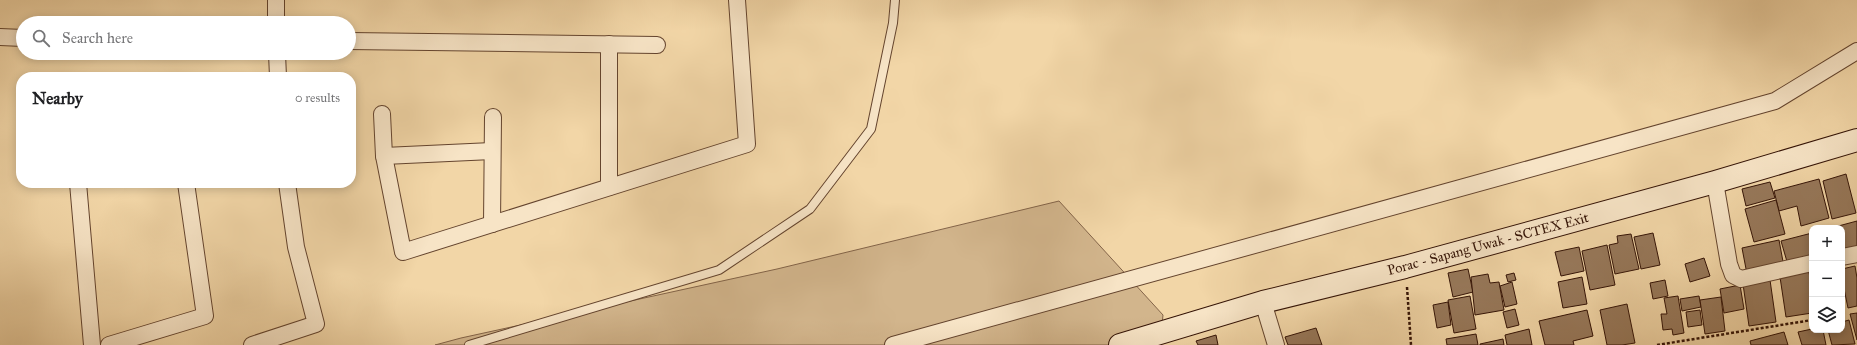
<!DOCTYPE html>
<meta charset="utf-8">
<style>
:root{--surface:#fff;--page:#f6f6f6;--text:#202124;--muted:#757577;--line:#e0e0e0}
body{margin:0;font-family:"IM FELL Great Primer",serif;background:var(--page);color:var(--text)}
.controls{position:absolute;right:12px;bottom:12px;display:grid;overflow:hidden;border-radius:8px;box-shadow:0 2px 10px #0003}
.controls button{width:36px;height:36px;display:grid;place-items:center;padding:0;border:0;border-bottom:1px solid var(--line);background:var(--surface);color:var(--text);font:20px sans-serif}
.list{margin:0;padding:0;list-style:none}
h2{display:flex;justify-content:space-between;align-items:center;height:52px;margin:0;padding:0 16px;font-size:17px}
h2 small{font-size:13px;font-weight:400;color:var(--muted)}
.icon{flex:none;width:22px;height:22px;fill:none;stroke:currentColor;stroke-width:2;stroke-linecap:round;stroke-linejoin:round}
.map{position:relative;flex:none;width:1857px;height:345px;overflow:hidden}
.search{position:absolute;background:var(--surface);box-shadow:0 2px 10px #0003;left:16px;top:16px;width:340px;height:44px;display:flex;align-items:center;gap:10px;box-sizing:border-box;padding:0 14px;border-radius:22px;color:var(--muted);font-size:15px}
.panel{position:absolute;background:var(--surface);box-shadow:0 2px 10px #0003;left:16px;top:72px;width:340px;height:116px;border-radius:16px}
.map>svg:first-child{display:block}
</style>
<div class="map">
<svg width="1857" height="345" viewBox="0 0 1857 345">
<rect width="100%" height="100%" fill="#f2d6a7"/>
<filter id="stains"><feTurbulence type="fractalNoise" baseFrequency=".005" numOctaves="4"/><feColorMatrix values="0 0 0 0 .2 0 0 0 0 .09 0 0 0 0 .02 0 0 0 .5 -.17"/></filter>
<radialGradient id="worn" r=".72"><stop offset=".6" stop-color="#630" stop-opacity="0"/><stop offset="1" stop-color="#630" stop-opacity=".3"/></radialGradient>
<polygon fill="#d2b58c" stroke="#836449" points="1059,201 1163,315 1160,345 435,345 461,338 777,269"/>
<g fill="#97785a" stroke="#341306">
<polygon points="1846,174 1856,213 1832,219 1823,181"/>
<polygon points="1819,179 1829,218 1801,226 1797,206 1779,211 1774,191"/>
<polygon points="1770,182 1775,198 1746,206 1742,189"/>
<polygon points="1776,200 1785,234 1754,242 1745,209"/>
<polygon points="1857,221 1857,246 1842,250 1842,228 1831,228"/>
<polygon points="1653,233 1660,265 1641,269 1634,237"/>
<polygon points="1812,233 1812,258 1788,265 1781,241"/>
<polygon points="1631,234 1639,269 1615,274 1609,245 1618,243 1617,236"/>
<polygon points="1779,240 1784,267 1747,274 1742,248"/>
<polygon points="1607,245 1615,285 1590,290 1582,251"/>
<polygon points="1579,247 1584,271 1561,276 1555,252"/>
<polygon points="1704,258 1710,276 1690,282 1685,264"/>
<polygon points="1855,266 1857,278 1857,306 1848,308 1842,279 1842,269"/>
<polygon points="1468,269 1473,292 1453,297 1448,273"/>
<polygon points="1809,272 1812,290 1812,313 1786,317 1780,277"/>
<polygon points="1514,273 1516,280 1508,282 1506,275"/>
<polygon points="1488,274 1490,283 1499,282 1504,310 1475,315 1471,277"/>
<polygon points="1582,277 1587,304 1563,308 1558,282"/>
<polygon points="1665,280 1668,296 1653,299 1650,283"/>
<polygon points="1770,280 1776,322 1749,326 1743,284"/>
<polygon points="1512,282 1517,304 1505,307 1500,286"/>
<polygon points="1740,285 1744,309 1724,313 1720,289"/>
<polygon points="1470,296 1476,329 1454,333 1448,300"/>
<polygon points="1678,296 1684,333 1673,335 1672,329 1663,330 1661,314 1667,314 1664,298"/>
<polygon points="1699,296 1701,307 1682,311 1680,299"/>
<polygon points="1721,297 1725,331 1705,334 1700,300"/>
<polygon points="1448,302 1451,325 1437,328 1433,305"/>
<polygon points="1627,304 1635,343 1622,345 1607,345 1600,310"/>
<polygon points="1515,309 1519,325 1507,328 1503,312"/>
<polygon points="1587,310 1593,336 1573,341 1574,345 1545,345 1539,321"/>
<polygon points="1700,310 1702,325 1688,327 1686,312"/>
<polygon points="1857,313 1857,340 1850,314"/>
<polygon points="1849,320 1855,344 1832,345 1828,330 1842,330 1842,322"/>
<polygon points="1316,328 1322,345 1288,345 1285,337"/>
<polygon points="1529,329 1532,345 1507,345 1505,335"/>
<polygon points="1812,329 1812,330 1823,330 1826,345 1802,345 1798,332"/>
<polygon points="1784,332 1788,345 1751,345 1750,341"/>
<polygon points="1476,334 1478,345 1447,345 1446,339"/>
<polygon points="1216,335 1218,345 1198,345 1196,341"/>
<polygon points="1503,339 1504,345 1480,345 1480,344"/>
</g>
<g fill="none" stroke-linecap="round" stroke-linejoin="round">
<defs>
<polyline id="service" points="469,345 719,270 810,209 871,129 893,23 895,0"/>
<g id="minor">
<polyline points="276,23 276,0"/>
<polyline points="0,37 23,38"/>
<polyline points="349,41 657,45"/>
<polyline points="277,53 278,77"/>
<polyline points="382,114 384,156 403,252 747,144 737,0"/>
<polyline points="384,156 492,151"/>
<polyline points="1715,182 1729,264 1733,275 1741,279 1812,263"/>
<polyline points="78,183 92,345"/>
<polyline points="609,187 609,44"/>
<polyline points="492,224 493,117"/>
<polyline points="1842,257 1857,254"/>
<polyline points="1263,302 1276,345"/>
<polyline points="109,345 205,316 186,183"/>
<polyline points="252,345 316,324 296,247 287,183"/>
<polyline points="893,345 1775,101 1857,51"/>
</g>
<polyline id="secondary" points="1120,345 1263,302 1405,267 1715,182 1857,140"/>
</defs>
<use href="#service" stroke="#64442e" stroke-width="10"/>
<use href="#minor" stroke="#64442e" stroke-width="18"/>
<use href="#secondary" stroke="#341306" stroke-width="24"/>
<g stroke="#341306" stroke-width="2.5" stroke-dasharray="3 2" stroke-linecap="butt">
<polyline points="1407,287 1411,345"/>
<polyline points="1657,345 1812,320"/>
</g>
<use href="#service" stroke="#f7e4c6" stroke-width="8"/>
<use href="#minor" stroke="#f7e4c6" stroke-width="16"/>
<use href="#secondary" stroke="#f7e4c6" stroke-width="22"/>
</g>
<g text-anchor="middle" dominant-baseline="central" stroke-width="3.5" stroke-linejoin="round" paint-order="stroke">
<g font-size="14" fill="#341306" stroke="#f7e4c6">
<text transform="translate(1488 244) rotate(-15)">Porac - Sapang Uwak - SCTEX Exit</text>
</g>
</g>
<rect width="100%" height="100%" filter="url(#stains)"/>
<rect width="100%" height="100%" fill="url(#worn)"/>
</svg>
<div class="controls">
<button>+</button>
<button>−</button>
<button><svg class="icon" aria-label="layers" viewBox="0 0 24 24"><path d="M12 4l9 5-9 5-9-5zM3 14l9 5 9-5"/></svg></button>
</div>
<div class="search"><svg class="icon" aria-label="search" viewBox="0 0 24 24"><circle cx="10" cy="10" r="6"/><path d="M15 15l6 6"/></svg>Search here</div>
<section class="panel">
<h2>Nearby<small>0 results</small></h2>
<ul class="list">
</ul>
</section>
</div>
